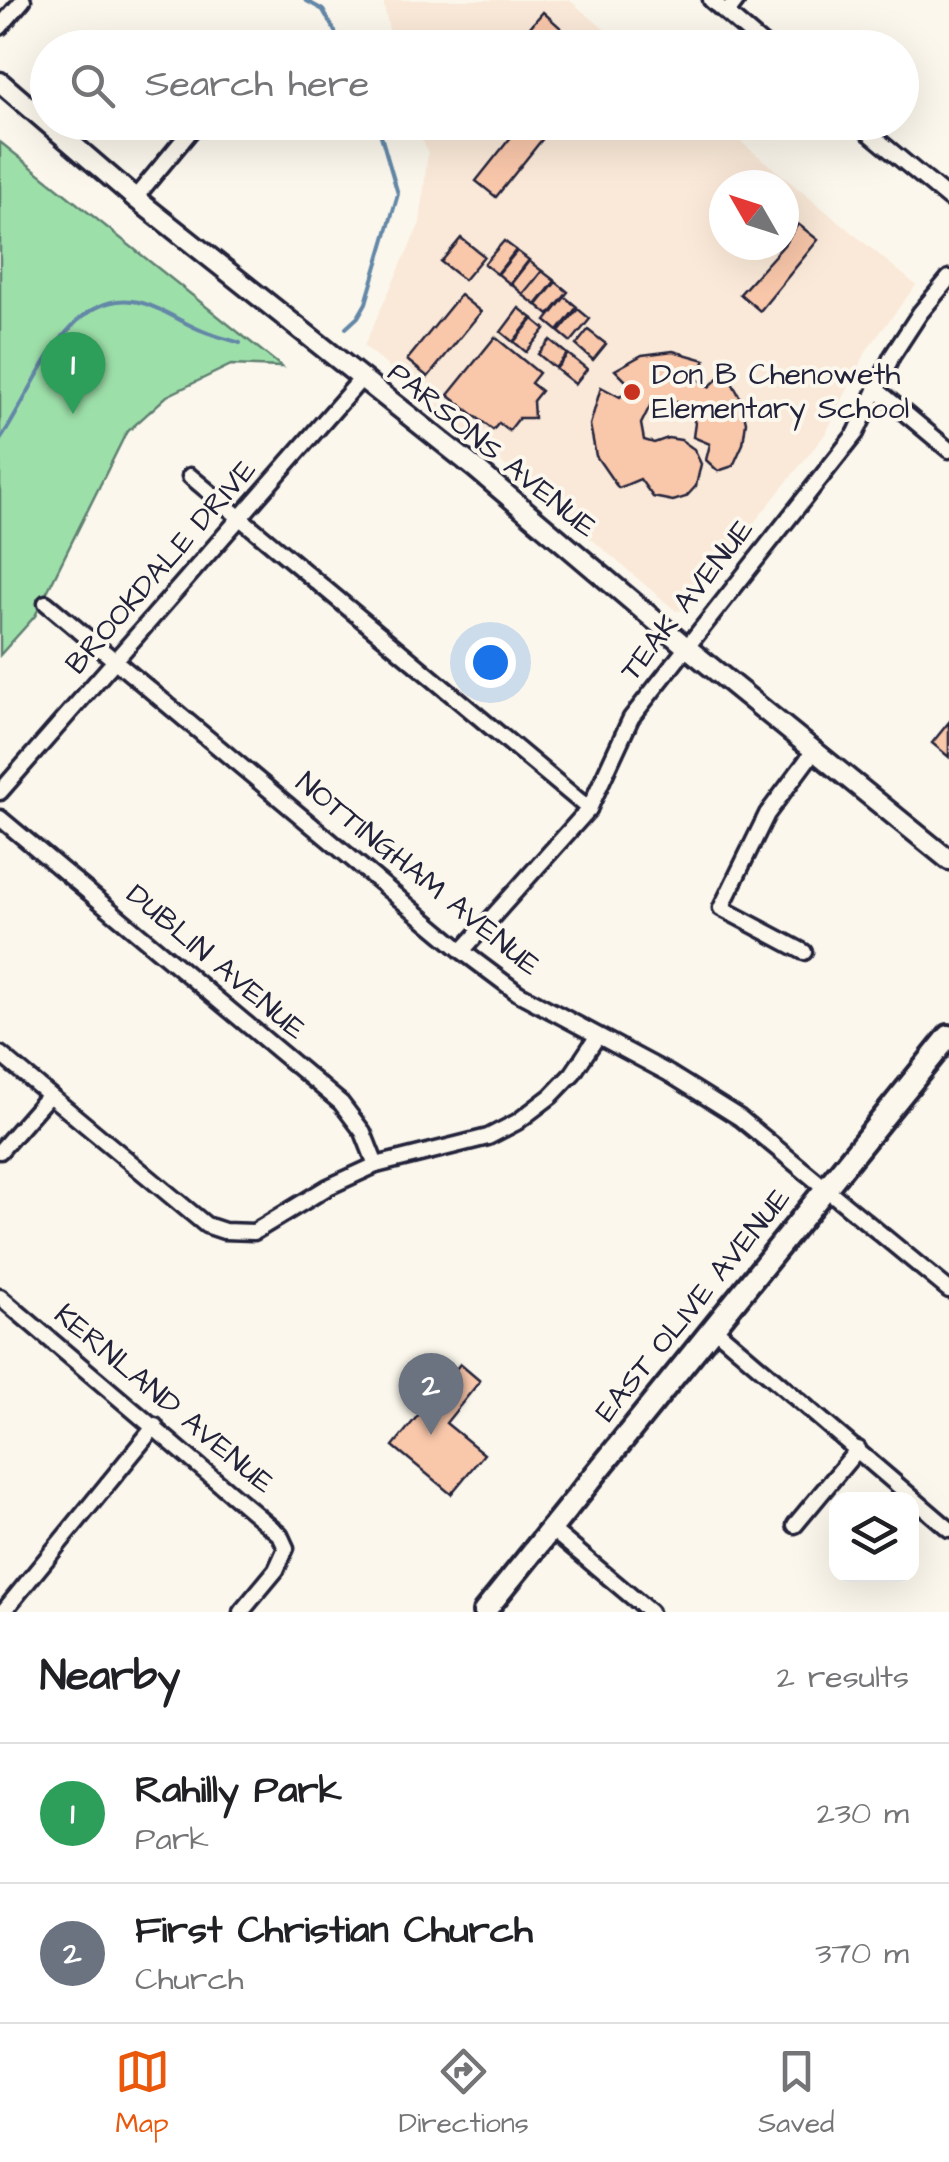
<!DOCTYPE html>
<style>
:root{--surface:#fff;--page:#f2f2f2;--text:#202124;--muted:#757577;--line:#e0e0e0;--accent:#ea580c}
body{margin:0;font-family:"Architects Daughter",sans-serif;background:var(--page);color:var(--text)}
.controls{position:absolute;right:30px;bottom:30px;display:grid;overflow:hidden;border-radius:20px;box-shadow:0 10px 40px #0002}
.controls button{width:90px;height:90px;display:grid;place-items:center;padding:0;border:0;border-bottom:2px solid var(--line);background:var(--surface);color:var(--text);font:50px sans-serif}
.compass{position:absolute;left:709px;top:170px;width:90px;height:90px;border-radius:50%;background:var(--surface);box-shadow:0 10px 40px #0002;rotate:309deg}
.you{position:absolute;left:490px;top:662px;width:35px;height:35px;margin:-25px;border:8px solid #fff;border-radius:50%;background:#1a73e8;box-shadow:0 0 0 15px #1a73e833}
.badge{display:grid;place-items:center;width:65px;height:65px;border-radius:50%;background:var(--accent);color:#fff;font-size:32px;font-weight:700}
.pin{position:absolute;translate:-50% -82px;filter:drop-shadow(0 2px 5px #0008)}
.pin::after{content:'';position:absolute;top:52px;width:35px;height:30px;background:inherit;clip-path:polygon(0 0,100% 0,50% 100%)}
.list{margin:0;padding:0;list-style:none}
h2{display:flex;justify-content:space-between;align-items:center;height:130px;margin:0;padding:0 40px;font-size:42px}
h2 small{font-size:32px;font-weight:400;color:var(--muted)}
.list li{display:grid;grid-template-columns:65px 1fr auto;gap:30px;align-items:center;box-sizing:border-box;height:140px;padding:0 40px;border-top:2px solid var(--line)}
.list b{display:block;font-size:38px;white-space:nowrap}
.list p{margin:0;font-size:32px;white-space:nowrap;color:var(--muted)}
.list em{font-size:32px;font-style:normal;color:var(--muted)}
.icon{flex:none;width:55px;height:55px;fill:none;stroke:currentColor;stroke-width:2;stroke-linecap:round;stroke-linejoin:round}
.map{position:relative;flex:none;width:949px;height:1612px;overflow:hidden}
.search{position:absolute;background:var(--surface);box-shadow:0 10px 40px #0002;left:30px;right:30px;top:30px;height:110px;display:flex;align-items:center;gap:25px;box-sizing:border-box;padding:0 35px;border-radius:55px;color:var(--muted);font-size:38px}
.sheet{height:410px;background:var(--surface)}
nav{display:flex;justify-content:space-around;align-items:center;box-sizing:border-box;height:140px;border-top:2px solid var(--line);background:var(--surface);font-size:28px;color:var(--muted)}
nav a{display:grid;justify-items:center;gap:5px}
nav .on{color:var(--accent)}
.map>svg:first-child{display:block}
</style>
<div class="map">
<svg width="949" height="1612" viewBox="0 0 949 1612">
<rect width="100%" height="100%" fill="#fbf7ec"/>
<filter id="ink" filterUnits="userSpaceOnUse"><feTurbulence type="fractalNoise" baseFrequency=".01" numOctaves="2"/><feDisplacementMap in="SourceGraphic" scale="20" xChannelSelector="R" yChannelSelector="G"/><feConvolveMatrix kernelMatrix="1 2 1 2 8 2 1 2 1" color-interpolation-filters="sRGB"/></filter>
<g filter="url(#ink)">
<g fill="#fae9d8" fill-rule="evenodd">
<polygon points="383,0 569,0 626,47 380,48 389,30"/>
<path d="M414,123H718L916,285L867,350L826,433L684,610L676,611L364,346L420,223L428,152ZM724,185H784V245H724Z"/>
</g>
<polygon fill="#9ddfa9" stroke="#608072" stroke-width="2.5" points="0,142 282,367 231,365 167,396 126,433 35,616 0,655"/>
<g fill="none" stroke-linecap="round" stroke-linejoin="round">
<g stroke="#6387a7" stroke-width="4">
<polyline points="305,0 323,10 344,48"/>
<polyline points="346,328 358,317 366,303 398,194 377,122"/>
<path d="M0,440C33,394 66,286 139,302C161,307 182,323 203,331C215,336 228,339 240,343"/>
</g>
</g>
<g fill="#f9c7aa" stroke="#22223b" stroke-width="2.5">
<polygon points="543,12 562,29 546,48 540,48 524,34"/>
<polygon points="523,122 556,122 496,197 476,181"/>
<polygon points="798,224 818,240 760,311 740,294 784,245"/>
<polygon points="461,238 484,256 464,280 441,262"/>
<polygon points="504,241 516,250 497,274 484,264"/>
<polygon points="517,251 529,260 510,284 498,274"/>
<polygon points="529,261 542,271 523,294 511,284"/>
<polygon points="542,271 555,281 536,305 523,295"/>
<polygon points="556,282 568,292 549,315 537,305"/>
<polygon points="460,295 481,312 428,377 407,360"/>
<polygon points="565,297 577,307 558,331 546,321"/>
<polygon points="519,308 532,318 513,342 501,332"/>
<polygon points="578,309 590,319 571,342 559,332"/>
<polygon points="533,319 545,329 526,352 514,342"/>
<polygon points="588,330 606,344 593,360 576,345"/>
<polygon points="495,337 539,373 531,383 541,391 533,401 534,418 519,418 509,431 499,423 493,430 448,395"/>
<polygon points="550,340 567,354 555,368 538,354"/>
<polygon points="673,351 705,360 696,378 709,387 724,373 730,379 740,397 746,422 743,444 733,466 718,471 706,460 710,444 693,437 695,423 688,408 671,399 650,406 641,424 644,440 654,443 668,438 681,440 694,449 701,464 696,486 686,497 673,501 653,497 640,479 619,488 616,485 596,456 590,425 601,387 620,397 630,385 615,370 642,355"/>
<polygon points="568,354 587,369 575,384 556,369"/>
<polygon points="949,722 949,757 932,743"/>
<polygon points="460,1364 480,1381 446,1423 484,1454 451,1494 393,1446"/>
</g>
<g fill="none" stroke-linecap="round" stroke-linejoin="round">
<defs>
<g id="minor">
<polyline points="711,0 767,48"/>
<polyline points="727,13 737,0"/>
<polyline points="0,27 23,0"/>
<polyline points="856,122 949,199"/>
<polyline points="135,198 198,122"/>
<polyline points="876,389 949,450"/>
<polyline points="190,476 589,809"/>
<polyline points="46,603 462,951 518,993 668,1073 740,1118 949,1290"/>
<polyline points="0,792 362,378"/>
<polyline points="0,818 341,1103 363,1132 376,1165"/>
<polyline points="462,951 589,809 631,718 856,433 892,356 920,313 949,278"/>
<polyline points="804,952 721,908 767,814 813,752"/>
<polyline points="0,1054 206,1225 224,1231 254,1232 328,1187 376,1165 488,1137 517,1122 551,1096 573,1073 597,1037"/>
<polyline points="0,1151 49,1095"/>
<polyline points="0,1297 280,1535 286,1548 276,1570 241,1612"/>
<polyline points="714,1328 949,1529"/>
<polyline points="795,1525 858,1449"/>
<polyline points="551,1529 650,1612"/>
<polyline points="3,1612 155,1426"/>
</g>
<polyline id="tertiary" points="0,82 135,198 475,468 685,646 949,860"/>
<polyline id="secondary" points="484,1612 949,1036"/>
</defs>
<use href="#minor" stroke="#22223b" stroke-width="21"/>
<use href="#tertiary" stroke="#22223b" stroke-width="25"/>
<use href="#secondary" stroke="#22223b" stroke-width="28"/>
<use href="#minor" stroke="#fbf7ec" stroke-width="14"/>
<use href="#tertiary" stroke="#fbf7ec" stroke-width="18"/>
<use href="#secondary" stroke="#fbf7ec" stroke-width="20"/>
</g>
</g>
<circle fill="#c8321e" stroke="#fbf7ec" stroke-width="4" cx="632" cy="392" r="10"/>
<g text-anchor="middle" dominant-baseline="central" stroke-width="8" stroke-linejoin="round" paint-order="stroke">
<g font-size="30" fill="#22223b" stroke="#fbf7ec" text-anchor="start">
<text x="652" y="375">Don B Chenoweth<tspan x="652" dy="34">Elementary School</tspan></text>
</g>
<g font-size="30" fill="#22223b" stroke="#fbf7ec">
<text transform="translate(492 450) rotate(39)">PARSONS AVENUE</text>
<text transform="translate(161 567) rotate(-49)">BROOKDALE DRIVE</text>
<text transform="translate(687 600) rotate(-52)">TEAK AVENUE</text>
<text transform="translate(418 874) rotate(39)">NOTTINGHAM AVENUE</text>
<text transform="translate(216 962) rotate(40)">DUBLIN AVENUE</text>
<text transform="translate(693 1305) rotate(-51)">EAST OLIVE AVENUE</text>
<text transform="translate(164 1399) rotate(40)">KERNLAND AVENUE</text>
</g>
</g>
</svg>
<div class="controls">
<button><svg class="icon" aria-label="layers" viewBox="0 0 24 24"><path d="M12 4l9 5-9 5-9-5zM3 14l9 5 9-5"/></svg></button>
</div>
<svg class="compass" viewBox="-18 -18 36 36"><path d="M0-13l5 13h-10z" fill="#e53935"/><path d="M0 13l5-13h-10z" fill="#757577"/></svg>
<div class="you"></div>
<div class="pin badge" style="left:73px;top:414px;background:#2e9e5b">1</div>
<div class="pin badge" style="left:431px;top:1435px;background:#6b7280">2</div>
<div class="search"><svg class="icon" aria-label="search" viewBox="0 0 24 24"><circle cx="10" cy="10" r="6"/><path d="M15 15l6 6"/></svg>Search here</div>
</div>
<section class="sheet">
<h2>Nearby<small>2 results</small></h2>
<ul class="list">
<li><span class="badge" style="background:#2e9e5b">1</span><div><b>Rahilly Park</b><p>Park</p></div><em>230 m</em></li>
<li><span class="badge" style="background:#6b7280">2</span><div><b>First Christian Church</b><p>Church</p></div><em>370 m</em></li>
</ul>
</section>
<nav>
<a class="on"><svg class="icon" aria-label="map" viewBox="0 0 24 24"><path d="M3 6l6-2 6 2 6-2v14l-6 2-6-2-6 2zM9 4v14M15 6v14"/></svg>Map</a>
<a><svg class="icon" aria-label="directions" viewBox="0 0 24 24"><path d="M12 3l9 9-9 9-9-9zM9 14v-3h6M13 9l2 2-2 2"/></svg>Directions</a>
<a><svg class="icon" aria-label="saved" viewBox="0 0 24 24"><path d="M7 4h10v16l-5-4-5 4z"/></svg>Saved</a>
</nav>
